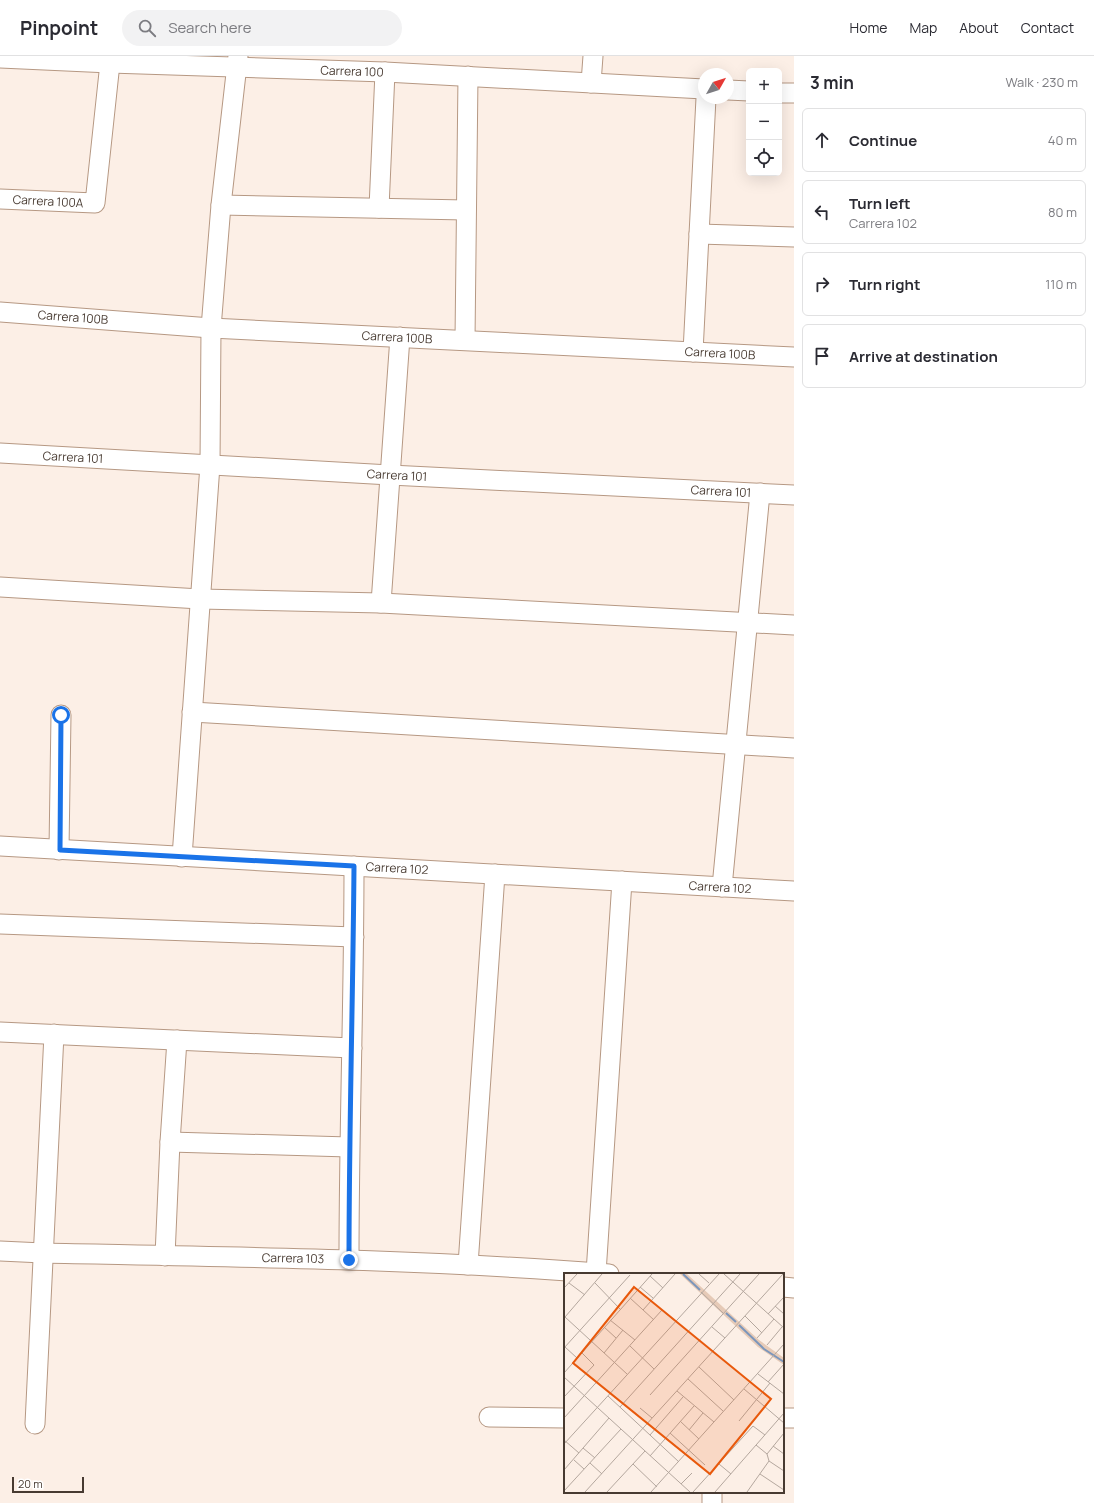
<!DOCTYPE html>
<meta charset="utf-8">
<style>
:root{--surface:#fff;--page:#f2f2f3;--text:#2b2b33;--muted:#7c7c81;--line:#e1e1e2}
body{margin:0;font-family:Manrope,sans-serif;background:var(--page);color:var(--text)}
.controls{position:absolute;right:12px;top:12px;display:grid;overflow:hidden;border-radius:6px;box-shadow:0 4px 16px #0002}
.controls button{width:36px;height:36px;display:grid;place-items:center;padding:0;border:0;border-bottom:1px solid var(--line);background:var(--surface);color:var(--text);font:20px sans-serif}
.compass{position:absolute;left:698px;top:12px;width:36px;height:36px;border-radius:50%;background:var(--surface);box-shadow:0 4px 16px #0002;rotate:51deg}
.scale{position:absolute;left:12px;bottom:10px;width:72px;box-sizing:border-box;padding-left:4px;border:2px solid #473a31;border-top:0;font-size:11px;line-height:14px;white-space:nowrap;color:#473a31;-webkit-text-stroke:3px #fff;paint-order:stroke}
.stop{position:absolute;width:12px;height:12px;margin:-9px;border:3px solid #1a73e8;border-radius:50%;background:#fff}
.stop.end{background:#1a73e8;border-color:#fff;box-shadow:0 1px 4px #0008}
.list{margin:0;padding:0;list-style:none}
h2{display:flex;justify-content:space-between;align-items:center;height:52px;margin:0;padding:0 16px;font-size:17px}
h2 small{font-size:13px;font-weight:400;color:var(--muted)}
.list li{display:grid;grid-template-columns:26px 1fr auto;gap:12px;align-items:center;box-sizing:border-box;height:64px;margin:0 8px 8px;padding:0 8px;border:1px solid var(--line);border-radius:6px}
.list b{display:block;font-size:15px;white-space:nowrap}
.list p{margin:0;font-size:13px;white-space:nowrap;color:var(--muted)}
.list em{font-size:13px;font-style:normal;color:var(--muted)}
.icon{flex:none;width:22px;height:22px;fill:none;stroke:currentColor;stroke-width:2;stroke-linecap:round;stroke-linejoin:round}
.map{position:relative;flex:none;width:794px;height:1447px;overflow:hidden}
header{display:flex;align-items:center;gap:24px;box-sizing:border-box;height:56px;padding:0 20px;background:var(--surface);border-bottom:1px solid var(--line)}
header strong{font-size:19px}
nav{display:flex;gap:22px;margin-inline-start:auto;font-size:14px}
.search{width:280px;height:36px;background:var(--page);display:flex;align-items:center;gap:10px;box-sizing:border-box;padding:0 14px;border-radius:22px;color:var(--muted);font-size:15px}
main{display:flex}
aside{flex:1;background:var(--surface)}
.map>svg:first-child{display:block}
</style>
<header>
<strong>Pinpoint</strong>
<div class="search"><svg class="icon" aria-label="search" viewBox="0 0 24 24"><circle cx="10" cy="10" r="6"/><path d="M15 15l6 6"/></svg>Search here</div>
<nav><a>Home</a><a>Map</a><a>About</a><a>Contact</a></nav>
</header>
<main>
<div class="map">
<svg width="794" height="1447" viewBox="0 0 794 1447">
<rect width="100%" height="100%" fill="#fcefe6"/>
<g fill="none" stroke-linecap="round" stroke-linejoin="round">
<defs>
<g id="street">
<polyline points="0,2 110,7 385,16 704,33"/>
<polyline points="591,27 593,0"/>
<polyline points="728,34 749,35"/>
<polyline points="779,37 794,37"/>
<polyline points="0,143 95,147 110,7"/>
<polyline points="221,149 466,154"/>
<polyline points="379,152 385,16"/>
<polyline points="699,178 794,181"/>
<polyline points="0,256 211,272 794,301"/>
<polyline points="465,284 468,20"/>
<polyline points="693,296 706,42"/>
<polyline points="0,397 390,419 794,439"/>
<polyline points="0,531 200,543 381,547 794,569"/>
<polyline points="381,547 400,281"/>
<polyline points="192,656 794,692"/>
<polyline points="0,790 794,835"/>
<polyline points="59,794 61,659"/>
<polyline points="182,801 210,409 211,272 221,149 238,0"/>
<polyline points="722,831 760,437"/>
<polyline points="0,868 354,881"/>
<polyline points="0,976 352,992"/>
<polyline points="170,1086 349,1091"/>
<path d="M0,1195L43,1197C232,1201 421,1203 609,1218"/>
<polyline points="165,1200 170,1086 177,984"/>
<path d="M349,1203C349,1072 354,941 354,810"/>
<polyline points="468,1209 495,818"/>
<polyline points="596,1217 622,825"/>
<polyline points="783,1231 794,1232"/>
<polyline points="489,1361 565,1362"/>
<polyline points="783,1362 794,1362"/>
<polyline points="35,1368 54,978"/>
<polyline points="712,1447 712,1436"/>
</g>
</defs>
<use href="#street" stroke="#b69883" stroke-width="21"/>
<use href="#street" stroke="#fff" stroke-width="19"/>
</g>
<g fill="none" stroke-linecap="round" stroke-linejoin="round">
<path stroke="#1a73e8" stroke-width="5" d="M61,659L60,794L354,810C353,941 349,1072 349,1204"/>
</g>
<g text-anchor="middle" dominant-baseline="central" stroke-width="3" stroke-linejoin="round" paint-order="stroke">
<g font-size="12" fill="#473a31" stroke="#fff">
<text transform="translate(352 15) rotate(2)">Carrera 100</text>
<text transform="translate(48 145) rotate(3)">Carrera 100A</text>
<text transform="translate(73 261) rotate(4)">Carrera 100B</text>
<text transform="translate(397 281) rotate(3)">Carrera 100B</text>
<text transform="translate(720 297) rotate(3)">Carrera 100B</text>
<text transform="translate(73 401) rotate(3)">Carrera 101</text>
<text transform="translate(397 419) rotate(3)">Carrera 101</text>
<text transform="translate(721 435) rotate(3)">Carrera 101</text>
<text transform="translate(397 812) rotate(3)">Carrera 102</text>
<text transform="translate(720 831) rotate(3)">Carrera 102</text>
<text transform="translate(293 1202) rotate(1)">Carrera 103</text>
</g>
</g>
<g transform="translate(564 1217)">
<rect width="220" height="220" fill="#fcefe6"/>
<path d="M116,1H123L195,67L220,85V92L194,74Z" fill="#e6cab7"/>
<path fill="none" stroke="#7c96bb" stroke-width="2" d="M119,1L136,17M162,40L172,49M175,52L200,76L220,89"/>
<path fill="none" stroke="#b4a79e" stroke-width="1" d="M135,1L145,10M160,1L220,55M86,3L99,15M5,10L21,22M31,10L56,36M76,14L89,25M0,15L13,1M137,19L159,40M66,25L90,47M211,33L220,41M79,37L111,1M204,41L220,24M181,43L198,60M1,44L63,101M1,44L38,1M46,47L71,67M40,54L52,65M148,54L161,65M193,65L210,46M203,72L218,54M66,73L90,96M1,74L13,85M0,75L66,2M40,80L59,57M135,94L170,127M0,100L88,1M194,101L220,121M0,104L126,219M124,106L159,138M204,109L220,91M180,116L220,150M113,118L150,149M86,122L195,1M44,123L115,189M0,124L30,92L18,80M56,134L176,1M76,135L88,145M0,145L98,37L111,48M116,148L135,166M175,148L206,110M125,157L139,140M106,160L141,192M86,162L119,124M0,167L15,180M0,171L155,1M209,173L220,181M19,175L31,185M203,181L220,160M86,183L130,133M10,187L20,196M205,188L220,198M26,190L38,201M69,191L93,214M155,191L167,201M0,197L45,145M196,201L220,217M117,211L128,200M0,218L57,156M21,219L219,1M43,219L81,178M87,219L220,71M129,219L189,153L201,162M151,219L220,140M183,219L205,188L203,181L192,172"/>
<path fill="#e8590c" fill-opacity="0.15" stroke="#e8590c" stroke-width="2" d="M70,14L207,126L146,201L9,90Z"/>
<rect width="220" height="220" fill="none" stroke="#473a31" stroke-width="2"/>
</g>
</svg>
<div class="controls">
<button>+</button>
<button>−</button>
<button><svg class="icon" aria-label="locate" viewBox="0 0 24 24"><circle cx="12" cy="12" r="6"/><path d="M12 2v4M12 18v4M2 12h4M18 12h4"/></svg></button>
</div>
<svg class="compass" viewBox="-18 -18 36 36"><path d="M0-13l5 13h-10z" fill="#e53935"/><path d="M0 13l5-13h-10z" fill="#7c7c81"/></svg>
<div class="scale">20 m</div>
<div class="stop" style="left:61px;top:659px"></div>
<div class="stop end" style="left:349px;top:1204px"></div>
</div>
<aside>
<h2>3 min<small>Walk · 230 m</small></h2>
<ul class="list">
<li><svg class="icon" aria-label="ahead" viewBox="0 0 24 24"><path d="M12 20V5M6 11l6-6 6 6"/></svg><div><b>Continue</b></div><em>40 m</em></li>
<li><svg class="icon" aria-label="left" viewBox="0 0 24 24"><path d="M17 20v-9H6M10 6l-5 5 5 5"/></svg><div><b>Turn left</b><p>Carrera 102</p></div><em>80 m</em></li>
<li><svg class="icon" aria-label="right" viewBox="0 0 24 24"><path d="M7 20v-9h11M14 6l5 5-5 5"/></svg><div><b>Turn right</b></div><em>110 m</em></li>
<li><svg class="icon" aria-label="arrive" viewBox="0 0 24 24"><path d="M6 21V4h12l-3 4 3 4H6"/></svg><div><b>Arrive at destination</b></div></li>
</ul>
</aside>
</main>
